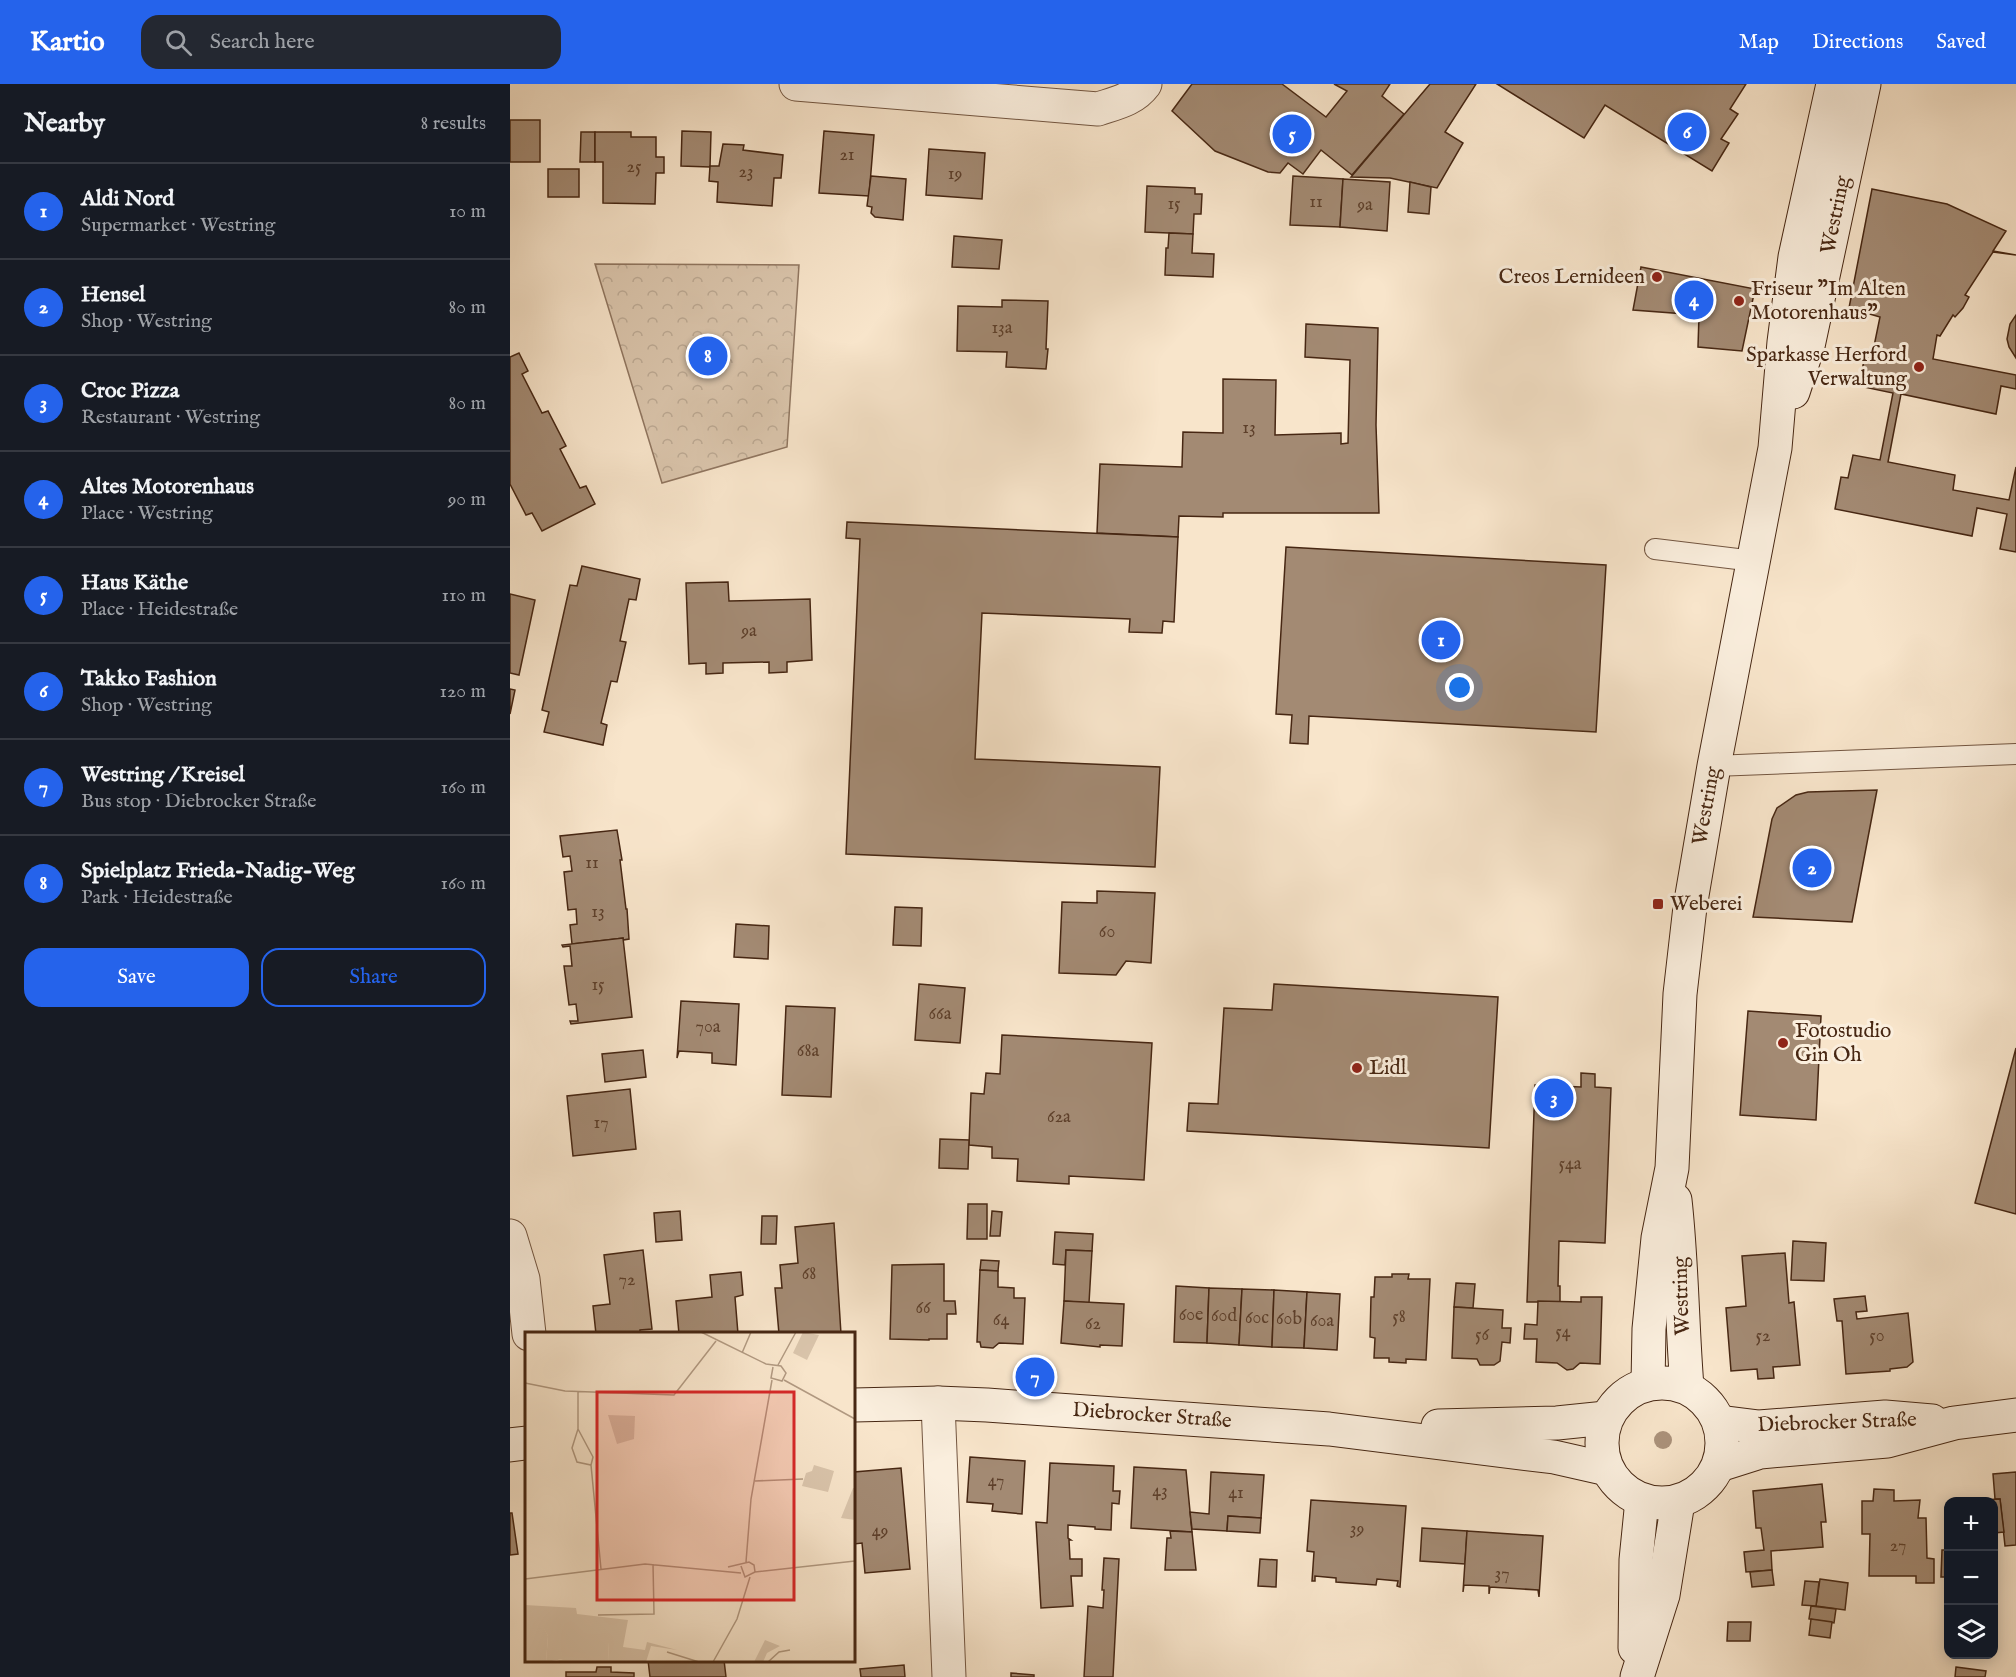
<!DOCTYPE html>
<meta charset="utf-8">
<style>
:root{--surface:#171b24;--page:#242831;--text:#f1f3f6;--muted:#9ea1a6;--line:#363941;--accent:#2563eb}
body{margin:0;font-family:"IM FELL English",serif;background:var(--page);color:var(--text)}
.controls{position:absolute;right:18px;bottom:18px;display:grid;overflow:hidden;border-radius:12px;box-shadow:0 3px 15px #0003}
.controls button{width:54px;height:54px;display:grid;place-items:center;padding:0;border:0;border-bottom:2px solid var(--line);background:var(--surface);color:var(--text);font:30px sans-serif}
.you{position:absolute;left:950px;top:604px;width:21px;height:21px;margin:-15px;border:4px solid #fff;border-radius:50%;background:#1a73e8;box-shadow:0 0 0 9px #1a73e833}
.badge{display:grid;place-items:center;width:39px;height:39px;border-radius:50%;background:var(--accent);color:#fff;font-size:20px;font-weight:700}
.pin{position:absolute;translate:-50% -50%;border:3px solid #fff;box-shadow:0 2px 6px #0006}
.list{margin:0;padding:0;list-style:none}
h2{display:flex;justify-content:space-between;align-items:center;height:78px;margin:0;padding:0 24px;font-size:26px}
h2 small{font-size:20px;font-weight:400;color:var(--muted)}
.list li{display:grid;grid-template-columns:39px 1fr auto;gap:18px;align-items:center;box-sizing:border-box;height:96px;padding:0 24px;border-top:2px solid var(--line)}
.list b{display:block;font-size:22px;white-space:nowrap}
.list p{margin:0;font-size:20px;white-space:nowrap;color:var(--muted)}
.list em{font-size:20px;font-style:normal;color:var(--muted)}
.actions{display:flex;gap:12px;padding:18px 24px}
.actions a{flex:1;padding:14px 0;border:2px solid var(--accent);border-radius:18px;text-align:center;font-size:21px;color:var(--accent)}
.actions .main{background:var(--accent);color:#fff}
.icon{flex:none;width:33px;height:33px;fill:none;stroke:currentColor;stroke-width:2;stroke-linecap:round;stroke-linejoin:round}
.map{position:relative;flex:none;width:1506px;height:1593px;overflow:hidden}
header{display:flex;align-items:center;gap:36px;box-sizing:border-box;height:84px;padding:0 30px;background:var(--accent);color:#fff}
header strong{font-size:28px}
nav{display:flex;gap:33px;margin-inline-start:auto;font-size:21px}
.search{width:420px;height:54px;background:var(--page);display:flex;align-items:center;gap:15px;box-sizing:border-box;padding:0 21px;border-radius:18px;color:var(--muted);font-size:22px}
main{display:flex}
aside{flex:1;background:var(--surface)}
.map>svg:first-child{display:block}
</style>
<header>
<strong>Kartio</strong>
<div class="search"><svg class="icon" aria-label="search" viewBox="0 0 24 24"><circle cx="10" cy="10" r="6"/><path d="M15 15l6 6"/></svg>Search here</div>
<nav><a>Map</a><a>Directions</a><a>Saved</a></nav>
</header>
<main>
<aside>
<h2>Nearby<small>8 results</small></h2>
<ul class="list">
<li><span class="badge">1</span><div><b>Aldi Nord</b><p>Supermarket · Westring</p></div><em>10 m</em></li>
<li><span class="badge">2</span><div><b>Hensel</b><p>Shop · Westring</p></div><em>80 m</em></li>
<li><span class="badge">3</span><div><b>Croc Pizza</b><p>Restaurant · Westring</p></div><em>80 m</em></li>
<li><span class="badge">4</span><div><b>Altes Motorenhaus</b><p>Place · Westring</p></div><em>90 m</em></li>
<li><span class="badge">5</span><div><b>Haus Käthe</b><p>Place · Heidestraße</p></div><em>110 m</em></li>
<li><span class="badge">6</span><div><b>Takko Fashion</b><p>Shop · Westring</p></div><em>120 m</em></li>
<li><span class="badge">7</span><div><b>Westring / Kreisel</b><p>Bus stop · Diebrocker Straße</p></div><em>160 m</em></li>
<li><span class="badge">8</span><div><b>Spielplatz Frieda-Nadig-Weg</b><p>Park · Heidestraße</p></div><em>160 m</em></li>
</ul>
<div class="actions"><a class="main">Save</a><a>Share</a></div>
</aside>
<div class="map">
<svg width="1506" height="1593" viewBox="0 0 1506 1593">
<defs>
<pattern id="park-crowns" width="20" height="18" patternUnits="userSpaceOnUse" patternTransform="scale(1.5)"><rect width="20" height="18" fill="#dac5ac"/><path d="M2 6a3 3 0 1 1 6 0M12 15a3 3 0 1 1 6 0" fill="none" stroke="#bca993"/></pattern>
</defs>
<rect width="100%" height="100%" fill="#f8e5cb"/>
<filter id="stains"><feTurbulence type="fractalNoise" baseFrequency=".00333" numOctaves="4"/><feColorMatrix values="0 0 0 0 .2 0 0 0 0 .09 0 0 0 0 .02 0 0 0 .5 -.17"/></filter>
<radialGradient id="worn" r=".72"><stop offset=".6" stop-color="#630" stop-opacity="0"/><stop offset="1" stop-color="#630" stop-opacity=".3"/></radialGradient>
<polygon fill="url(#park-crowns)" stroke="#907660" stroke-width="1.5" points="85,180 289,181 277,363 152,399"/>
<g fill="#a38a73" stroke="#472713" stroke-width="1.5">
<polygon points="682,0 772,0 816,33 837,7 824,0 880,0 872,12 894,30 842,91 811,66 793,90 778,79 770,89 758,88 705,67 662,27"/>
<polygon points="920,0 966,0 935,48 953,59 927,104 880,94 841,93"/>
<polygon points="987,0 1236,0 1220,25 1228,30 1211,55 1219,59 1202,87 1095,21 1074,54"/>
<rect x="0" y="36" width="30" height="42"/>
<polygon points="172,47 201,48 200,83 171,82"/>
<polygon points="314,47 364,51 359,112 309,109"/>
<polygon points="71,48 85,48 85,78 70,78"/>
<polygon points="85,48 121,48 121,53 146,53 146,73 154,73 154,89 146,89 145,120 93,119 93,78 85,78"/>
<polygon points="213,60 234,61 233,66 273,71 271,94 264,94 262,122 207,118 208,98 199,97 200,82 209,82"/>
<polygon points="419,65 475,69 472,115 416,111"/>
<rect x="38" y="85" width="31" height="28"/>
<polygon points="361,92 396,95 393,136 365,133 361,129 362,123 357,122"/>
<polygon points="783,92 833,95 830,143 780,141"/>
<polygon points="833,95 880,98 877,147 830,143"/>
<polygon points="900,98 921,103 919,130 898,128"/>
<polygon points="637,102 685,104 685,110 692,110 691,130 684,130 683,150 635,148"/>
<polygon points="1362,105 1437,120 1496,147 1483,167 1506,171 1483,168 1455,211 1459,213 1453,224 1445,233 1443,231 1430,252 1427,251 1423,275 1506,291 1506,305 1491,302 1486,330 1391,310 1378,378 1445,391 1443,406 1499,416 1506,383 1506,468 1490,465 1497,430 1467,424 1462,452 1325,425 1331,393 1338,394 1343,371 1370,376 1383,309 1349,302 1355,271 1362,272 1370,233 1339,224"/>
<polygon points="659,149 683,150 682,169 704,170 703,193 655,191 656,164 658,164"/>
<polygon points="444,152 492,156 489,185 442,183"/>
<polygon points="1131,183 1245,205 1232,267 1188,263 1189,231 1123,226"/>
<polygon points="492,216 538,217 536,265 538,265 536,285 496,283 497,268 447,267 448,222 492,223"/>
<polygon points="1506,231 1506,274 1499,263 1497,255 1500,240"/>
<polygon points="796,240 868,244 866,341 869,429 713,429 713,433 669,432 668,453 587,449 590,380 672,383 673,348 713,349 713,295 766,296 765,351 831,349 831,360 838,359 840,276 795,273"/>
<polygon points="9,269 18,287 12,290 32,329 38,327 56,362 50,365 70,404 76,402 85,420 32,447 22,429 16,431 0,400 0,273"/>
<polygon points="337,438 668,453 664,538 653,537 652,549 619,548 620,535 472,529 465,675 650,683 645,783 336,770 350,455 336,454"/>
<polygon points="776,463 1096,481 1086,648 799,632 798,660 780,659 782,631 766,630"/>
<polygon points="72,482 130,495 126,516 119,515 110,557 116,558 107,598 101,597 91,639 97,641 93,661 34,648 39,628 32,626 60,501 67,502"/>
<polygon points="218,498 219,517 300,515 302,576 277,578 277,588 259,589 259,578 213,579 213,589 196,590 196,579 179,580 176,499"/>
<polygon points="0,510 25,516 9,591 0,589"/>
<polygon points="0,605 5,606 0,630"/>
<polygon points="1367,706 1342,838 1243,833 1262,735 1267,724 1286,711 1298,708"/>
<polygon points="107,746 112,776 110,776 116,825 117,825 119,855 113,856 113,854 62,860 60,841 67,840 66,825 58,826 54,788 62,787 60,772 53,773 50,752"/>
<polygon points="587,807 645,809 641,879 616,877 606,891 549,889 552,818 587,819"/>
<polygon points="385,823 412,824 411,862 383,861"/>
<polygon points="226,840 259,842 258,875 224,873"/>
<polygon points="113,854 122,933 61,940 60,937 68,937 66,920 59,921 54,882 62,882 60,862 53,863 52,861"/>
<polygon points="409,900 455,904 450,959 405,956"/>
<polygon points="764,900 988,913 979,1064 677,1047 679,1019 708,1020 714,924 762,926"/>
<polygon points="171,917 229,920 226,981 202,979 202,969 169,967 167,974"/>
<polygon points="276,922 325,924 321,1013 272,1011"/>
<polygon points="1238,927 1311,932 1306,1036 1230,1031"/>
<polygon points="492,951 642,959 634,1096 559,1092 559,1100 507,1097 508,1075 482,1074 482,1063 459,1061 461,1009 474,1010 476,989 490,990"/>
<polygon points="1506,964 1506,1130 1465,1119"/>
<polygon points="133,966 136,993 95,998 92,970"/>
<polygon points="1071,989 1085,990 1085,1003 1101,1004 1095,1159 1049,1157 1048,1202 1050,1202 1050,1218 1017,1218 1025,1001 1071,1003"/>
<polygon points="120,1005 126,1065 63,1072 57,1012"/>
<polygon points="430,1055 459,1056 458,1085 429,1084"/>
<polygon points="458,1120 477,1120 477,1155 457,1155"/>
<polygon points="170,1127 172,1156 146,1158 144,1129"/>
<polygon points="482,1127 492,1128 490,1152 480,1152"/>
<polygon points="252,1132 267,1132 266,1160 251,1160"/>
<polygon points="324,1139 331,1250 269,1250 265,1204 272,1204 270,1181 288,1179 285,1143"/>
<polygon points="545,1148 583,1150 582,1167 556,1166 555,1181 543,1180"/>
<polygon points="1283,1157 1316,1159 1314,1197 1281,1196"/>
<polygon points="133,1166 142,1245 130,1246 130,1250 86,1250 83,1222 100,1220 94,1171"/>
<polygon points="556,1166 582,1167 579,1219 554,1217"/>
<polygon points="1275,1169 1279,1219 1284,1218 1290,1281 1263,1283 1264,1294 1248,1295 1247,1285 1221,1287 1216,1224 1236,1222 1232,1172"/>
<polygon points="471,1176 489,1177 488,1187 470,1186"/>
<polygon points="434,1180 434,1217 445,1217 446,1230 437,1230 437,1255 419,1255 419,1256 380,1255 382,1181"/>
<polygon points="470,1186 488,1187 488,1203 504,1204 504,1214 515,1214 513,1260 489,1259 483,1264 471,1263 470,1258 467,1258"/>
<polygon points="231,1188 233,1211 225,1213 228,1250 169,1250 166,1217 202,1213 200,1191"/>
<polygon points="882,1190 899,1190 898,1195 920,1195 916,1276 896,1275 896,1279 879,1278 879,1274 864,1274 865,1254 860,1253 861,1213 864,1213 865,1193 882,1193"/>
<polygon points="946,1199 965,1200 963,1224 944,1223"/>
<polygon points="666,1202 699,1204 697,1259 664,1258"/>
<polygon points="699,1204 732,1205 729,1261 697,1259"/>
<polygon points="732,1205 764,1206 762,1263 729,1261"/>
<polygon points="764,1206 797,1208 794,1264 762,1263"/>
<polygon points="797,1208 830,1210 827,1266 794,1264"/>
<polygon points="1355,1212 1357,1227 1346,1228 1347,1235 1398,1229 1403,1278 1397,1283 1380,1285 1380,1287 1336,1290 1332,1237 1327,1237 1324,1215"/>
<polygon points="1071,1213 1092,1213 1090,1280 1070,1279 1063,1285 1057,1286 1047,1279 1026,1278 1027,1255 1014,1255 1015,1240 1027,1241 1028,1217 1071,1218"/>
<polygon points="554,1217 614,1220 612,1262 590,1261 590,1263 551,1259"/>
<polygon points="944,1223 993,1226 992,1244 1001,1244 1000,1259 992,1258 990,1277 984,1281 970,1281 967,1275 942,1274"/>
<polygon points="460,1373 515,1377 512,1430 482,1427 483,1420 457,1418"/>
<polygon points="540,1379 604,1382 603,1407 610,1407 609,1420 602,1419 601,1446 585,1445 585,1443 558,1441 558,1454 561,1456 559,1456 560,1475 572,1475 572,1492 561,1492 563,1522 531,1524 526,1438 537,1439"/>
<polygon points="624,1383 676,1386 682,1448 621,1444"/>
<polygon points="391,1384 400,1485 355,1489 352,1459 344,1460 344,1388"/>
<polygon points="701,1388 754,1391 751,1434 718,1432 717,1447 682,1445 680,1428 699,1430"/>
<polygon points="1506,1388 1506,1461 1495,1462 1490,1415 1485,1415 1483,1390"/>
<polygon points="1312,1400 1316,1438 1311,1438 1313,1463 1261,1467 1262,1486 1236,1488 1234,1468 1254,1466 1251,1444 1246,1444 1243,1407"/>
<polygon points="1364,1405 1384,1406 1384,1417 1410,1416 1408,1434 1416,1434 1417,1474 1424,1475 1424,1499 1406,1499 1406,1492 1359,1492 1360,1450 1352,1450 1352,1417 1363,1417"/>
<polygon points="1490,1415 1494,1448 1484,1449 1484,1418 1469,1416"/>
<polygon points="801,1416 896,1422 890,1503 887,1502 888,1497 867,1495 866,1501 826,1498 826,1494 805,1492 805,1497 802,1497 804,1468 797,1467"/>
<polygon points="0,1429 2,1429 8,1470 0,1471"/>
<polygon points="718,1432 751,1434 750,1449 717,1447"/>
<polygon points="912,1444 957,1447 955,1480 910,1477"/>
<polygon points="660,1447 682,1448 686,1486 655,1486 657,1454 661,1454"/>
<polygon points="957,1447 1033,1452 1029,1513 1028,1506 980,1503 979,1510 979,1502 954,1501 953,1508"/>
<polygon points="1432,1466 1438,1466 1438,1493 1431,1493"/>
<polygon points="594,1474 609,1475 603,1593 574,1593 578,1522 593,1524 594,1506 592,1506"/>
<polygon points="750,1475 767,1476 766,1503 748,1502"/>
<polygon points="1262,1486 1264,1501 1242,1503 1240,1488"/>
<polygon points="1310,1495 1338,1499 1335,1526 1306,1522"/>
<polygon points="1295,1497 1309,1498 1306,1522 1292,1521"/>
<polygon points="1301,1522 1326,1525 1324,1539 1299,1535"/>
<polygon points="1301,1535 1322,1538 1320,1554 1299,1551"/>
<polygon points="1218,1538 1241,1538 1240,1557 1217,1557"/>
<polygon points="138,1576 214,1576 216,1593 140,1593"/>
<polygon points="394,1581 395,1593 351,1593 350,1585"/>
<polygon points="87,1583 101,1583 101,1588 124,1589 124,1593 56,1593 56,1588 86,1588"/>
<polygon points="1446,1583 1476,1587 1475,1593 1445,1593"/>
<polygon points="501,1589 524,1591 524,1593 501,1593"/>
</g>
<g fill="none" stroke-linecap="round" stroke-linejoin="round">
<defs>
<g id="lane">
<polyline points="1145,465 1244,477"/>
<polyline points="1204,682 1506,670"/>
</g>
<g id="street">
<path d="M286,0L588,25C606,19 623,16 635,0"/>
<polyline points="0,1152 13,1195 19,1250"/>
<polyline points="428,1319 439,1593"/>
</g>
<g id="secondary">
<polyline points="1283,308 1298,262 1354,0"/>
<path d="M1165,1116C1172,1178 1172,1241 1177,1303"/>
<circle cx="1152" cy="1359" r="60"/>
<polyline points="1138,1300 1139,1245 1148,1154 1162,1084 1170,910 1180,823 1204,682 1265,364 1274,258 1285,173 1323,0"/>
<polyline points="344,1321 428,1319 477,1321 819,1345 1044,1373 1097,1385"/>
<polyline points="1209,1338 1249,1343 1375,1333 1422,1337"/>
<polyline points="928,1342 1047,1339 1096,1334"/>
<polyline points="0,1361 16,1359"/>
<polyline points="1209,1381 1250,1368 1377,1357 1444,1339 1506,1331"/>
<polyline points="1125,1564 1126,1476 1132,1416"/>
<polyline points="1127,1593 1153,1511 1168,1418"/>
</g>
</defs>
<use href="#lane" stroke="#735641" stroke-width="22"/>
<use href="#street" stroke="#735641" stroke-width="35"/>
<use href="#secondary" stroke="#472713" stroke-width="35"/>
<use href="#lane" stroke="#faeedd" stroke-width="20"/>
<use href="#street" stroke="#faeedd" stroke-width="33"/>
<use href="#secondary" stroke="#faeedd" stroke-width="33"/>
</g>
<circle fill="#ab927b" cx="1153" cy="1356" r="9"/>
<g fill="#8f2418" stroke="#faeedd" stroke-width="2">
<circle cx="1147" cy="193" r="6"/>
<circle cx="1229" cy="217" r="6"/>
<circle cx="1409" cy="283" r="6"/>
<rect x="1142" y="814" width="12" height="12" rx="3"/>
<circle cx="1273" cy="959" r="6"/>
<circle cx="847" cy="984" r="6"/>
</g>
<g text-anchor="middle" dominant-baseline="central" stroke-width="6" stroke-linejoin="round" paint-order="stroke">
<g font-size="18" fill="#5e402b">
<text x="337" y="71">21</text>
<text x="124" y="83">25</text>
<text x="236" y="88">23</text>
<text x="445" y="90">19</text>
<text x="806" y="118">11</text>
<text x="664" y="120">15</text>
<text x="855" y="121">9a</text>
<text x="492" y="244">13a</text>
<text x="739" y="344">13</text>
<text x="239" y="547">9a</text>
<text x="82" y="779">11</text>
<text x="88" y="828">13</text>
<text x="597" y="848">60</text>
<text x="88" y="901">15</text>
<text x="430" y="930">66a</text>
<text x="198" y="943">70a</text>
<text x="298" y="967">68a</text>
<text x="549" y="1033">62a</text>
<text x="91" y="1039">17</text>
<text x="1060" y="1080">54a</text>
<text x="299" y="1190">68</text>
<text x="117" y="1196">72</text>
<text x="413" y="1224">66</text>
<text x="681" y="1231">60e</text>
<text x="714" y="1232">60d</text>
<text x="889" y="1233">58</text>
<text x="747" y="1234">60c</text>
<text x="779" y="1235">60b</text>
<text x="491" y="1236">64</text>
<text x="812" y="1237">60a</text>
<text x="583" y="1240">62</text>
<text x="1053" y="1248">54</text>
<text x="972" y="1251">56</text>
<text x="1253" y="1252">52</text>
<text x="1367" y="1252">50</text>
<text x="486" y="1397">47</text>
<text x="650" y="1407">43</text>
<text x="726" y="1409">41</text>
<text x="847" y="1445">39</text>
<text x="370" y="1447">49</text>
<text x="1388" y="1462">27</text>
<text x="992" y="1490">37</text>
</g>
<g font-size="21" fill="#472713" stroke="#faeedd">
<text transform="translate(1326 131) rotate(-79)">Westring</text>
<text transform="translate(1197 722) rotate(-80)">Westring</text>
<text transform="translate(1172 1212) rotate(-92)">Westring</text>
<text transform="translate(642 1332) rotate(4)">Diebrocker Straße</text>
<text transform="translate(1327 1339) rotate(-2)">Diebrocker Straße</text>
</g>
<g font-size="21" fill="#472713" stroke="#faeedd" text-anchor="start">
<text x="1135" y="193" text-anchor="end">Creos Lernideen</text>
<text x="1241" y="205">Friseur "Im Alten<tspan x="1241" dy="24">Motorenhaus"</tspan></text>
<text x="1397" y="271" text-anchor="end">Sparkasse Herford<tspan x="1397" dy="24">Verwaltung</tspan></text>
<text x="1160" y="820">Weberei</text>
<text x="1285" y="947">Fotostudio<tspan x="1285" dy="24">Gin Oh</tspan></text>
<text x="859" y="984">Lidl</text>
</g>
</g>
<g transform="translate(15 1248)">
<rect width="330" height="330" fill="#f8e5cb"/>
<path d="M289,133L309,139L303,160L277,154L281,141L287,139ZM328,156H330V188L316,186ZM0,296H19L23,304L21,330H0Z" fill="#dac5ac"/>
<path d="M0,273L51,276L52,282L103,288L98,315L120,318L122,310L152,318L126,314L121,330H83L84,310H38V327L21,330L23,304L19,297L0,296ZM240,308L255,314L242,321L238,330H229Z" fill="#dac5ac"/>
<path d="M278,0L294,3L282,28L268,21ZM83,83L110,84L109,107L92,112ZM38,310H84L83,330H28L38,327Z" fill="#dac5ac"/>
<path fill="none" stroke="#b19981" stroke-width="1.5" d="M176,0L241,32L256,34L261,41L257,49L246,46L248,35M217,21L226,0M253,33L271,0M259,48L330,87M0,51L40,59L149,63L191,9M53,97L68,125L66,133L52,130L47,116L53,97V59M66,133L76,237M230,149L278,147M221,230L226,167L247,48M203,235L224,230L229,233L230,240L220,245L216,234M230,240L330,229M0,247L120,232L216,241M73,283L129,282L128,232M142,320L174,330M188,330L212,287L225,245M243,330L254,320L265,318"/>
<path fill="#d62828" fill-opacity="0.15" stroke="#d62828" stroke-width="3" d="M72,60H269V268H72Z"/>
<rect width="330" height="330" fill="none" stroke="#472713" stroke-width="3"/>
</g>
<rect width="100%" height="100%" filter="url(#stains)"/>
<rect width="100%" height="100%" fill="url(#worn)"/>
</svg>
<div class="controls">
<button>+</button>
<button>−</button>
<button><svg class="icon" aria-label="layers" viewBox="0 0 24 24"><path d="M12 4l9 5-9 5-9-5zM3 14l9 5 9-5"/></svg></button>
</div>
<div class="you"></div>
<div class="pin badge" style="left:931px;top:556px">1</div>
<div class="pin badge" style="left:1302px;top:784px">2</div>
<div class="pin badge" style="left:1044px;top:1014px">3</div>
<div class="pin badge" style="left:1184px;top:216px">4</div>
<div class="pin badge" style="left:782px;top:50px">5</div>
<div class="pin badge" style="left:1177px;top:48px">6</div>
<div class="pin badge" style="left:525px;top:1293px">7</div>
<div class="pin badge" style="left:198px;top:272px">8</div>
</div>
</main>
